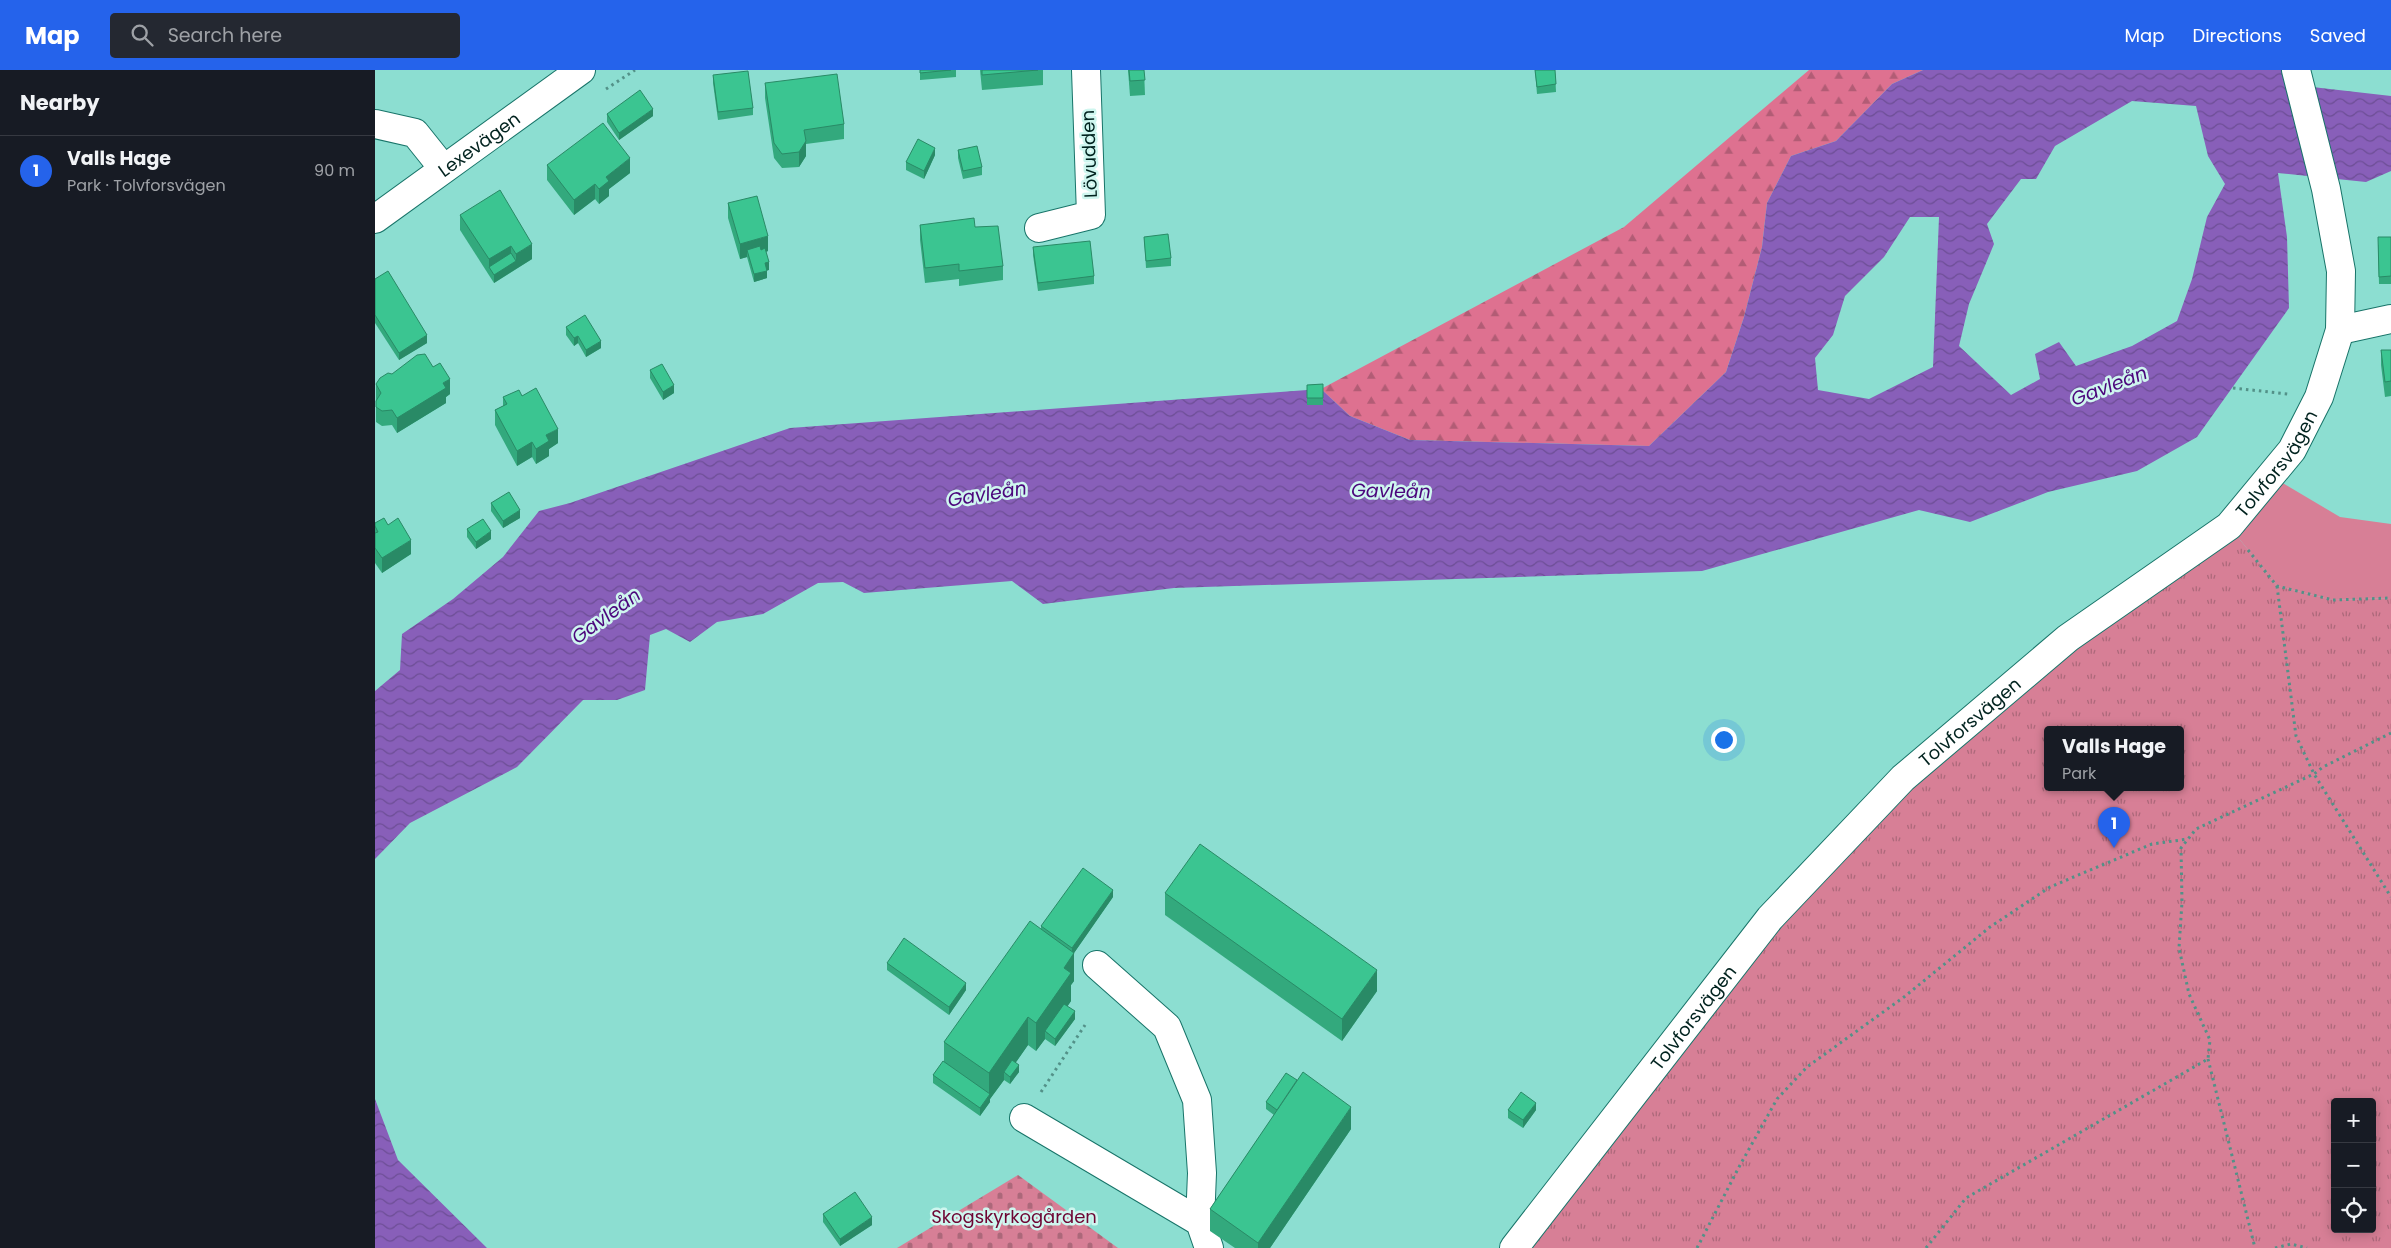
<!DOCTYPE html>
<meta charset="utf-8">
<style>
:root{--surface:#171b24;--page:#242831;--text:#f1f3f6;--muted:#9ea1a6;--line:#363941;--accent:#2563eb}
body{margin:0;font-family:Poppins,sans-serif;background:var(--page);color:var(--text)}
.controls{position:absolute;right:15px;bottom:15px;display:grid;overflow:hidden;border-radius:5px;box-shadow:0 2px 12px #0003}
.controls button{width:45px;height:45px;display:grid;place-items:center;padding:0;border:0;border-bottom:1px solid var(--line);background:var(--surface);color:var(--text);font:25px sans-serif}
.you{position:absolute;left:1348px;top:669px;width:18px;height:18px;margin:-12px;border:4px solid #fff;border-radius:50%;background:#1a73e8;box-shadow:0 0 0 8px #1a73e833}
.badge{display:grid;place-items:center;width:32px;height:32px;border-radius:50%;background:var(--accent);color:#fff;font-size:16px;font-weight:700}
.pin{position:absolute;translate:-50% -41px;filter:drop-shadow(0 1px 2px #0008)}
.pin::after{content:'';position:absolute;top:26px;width:18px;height:15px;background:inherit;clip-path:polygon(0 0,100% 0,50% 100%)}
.popup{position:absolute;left:1669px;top:656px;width:140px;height:65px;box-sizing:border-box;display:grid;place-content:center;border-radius:5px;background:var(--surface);filter:drop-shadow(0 1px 4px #0005);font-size:16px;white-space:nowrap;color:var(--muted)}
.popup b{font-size:19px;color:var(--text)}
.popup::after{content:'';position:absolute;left:50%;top:100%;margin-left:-10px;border:10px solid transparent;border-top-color:var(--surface)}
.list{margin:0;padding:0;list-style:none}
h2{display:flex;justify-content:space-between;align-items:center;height:65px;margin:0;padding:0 20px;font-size:21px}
h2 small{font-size:16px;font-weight:400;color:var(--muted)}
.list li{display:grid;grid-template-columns:32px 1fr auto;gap:15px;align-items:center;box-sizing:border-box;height:70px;padding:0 20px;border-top:1px solid var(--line)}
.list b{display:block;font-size:19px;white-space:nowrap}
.list p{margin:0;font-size:16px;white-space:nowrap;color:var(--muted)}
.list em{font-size:16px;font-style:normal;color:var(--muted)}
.icon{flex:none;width:28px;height:28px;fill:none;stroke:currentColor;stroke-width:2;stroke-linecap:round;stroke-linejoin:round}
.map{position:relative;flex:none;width:2016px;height:1178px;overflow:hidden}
header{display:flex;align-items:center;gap:30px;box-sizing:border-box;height:70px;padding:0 25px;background:var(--accent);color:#fff}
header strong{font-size:24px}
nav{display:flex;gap:28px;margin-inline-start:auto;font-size:18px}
.search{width:350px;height:45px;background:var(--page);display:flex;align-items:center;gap:12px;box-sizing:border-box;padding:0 18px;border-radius:5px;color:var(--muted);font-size:19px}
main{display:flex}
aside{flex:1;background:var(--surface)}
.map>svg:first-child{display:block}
</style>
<header>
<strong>Map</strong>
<div class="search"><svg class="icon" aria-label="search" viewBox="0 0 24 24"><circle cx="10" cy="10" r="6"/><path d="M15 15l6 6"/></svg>Search here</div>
<nav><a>Map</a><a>Directions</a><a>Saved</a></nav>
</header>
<main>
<aside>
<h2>Nearby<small></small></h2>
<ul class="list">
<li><span class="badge">1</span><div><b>Valls Hage</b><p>Park · Tolvforsvägen</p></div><em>90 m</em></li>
</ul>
</aside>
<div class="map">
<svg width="2016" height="1178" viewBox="0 0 2016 1178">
<defs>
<pattern id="forest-firs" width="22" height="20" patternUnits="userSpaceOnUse" patternTransform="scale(1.25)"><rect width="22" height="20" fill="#de7190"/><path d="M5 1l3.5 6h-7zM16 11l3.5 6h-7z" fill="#b25c75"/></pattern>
<pattern id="cemetery-stones" width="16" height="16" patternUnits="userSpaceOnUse" patternTransform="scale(1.25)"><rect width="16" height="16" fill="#d77f96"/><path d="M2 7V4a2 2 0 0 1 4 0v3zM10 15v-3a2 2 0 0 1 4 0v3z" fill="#ac687a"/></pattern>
<pattern id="park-tufts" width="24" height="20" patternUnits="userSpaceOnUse" patternTransform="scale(1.25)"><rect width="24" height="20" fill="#d77f96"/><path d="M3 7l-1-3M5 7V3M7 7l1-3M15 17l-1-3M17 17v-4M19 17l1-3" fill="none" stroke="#ac687a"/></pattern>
<pattern id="water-waves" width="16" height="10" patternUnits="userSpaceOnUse" patternTransform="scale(1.25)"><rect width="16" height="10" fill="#885fb9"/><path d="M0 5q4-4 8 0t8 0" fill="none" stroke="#6d4e96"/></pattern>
</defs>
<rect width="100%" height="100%" fill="#8cded1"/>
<polygon fill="#d77f96" points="1906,412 1965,447 2016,454 2016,528 1958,530 1902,516 1854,456"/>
<polygon fill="url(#forest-firs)" points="1434,0 1548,0 1517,14 1461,71 1416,86 1392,133 1387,177 1369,247 1351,302 1274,376 1035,370 975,346 946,319 1249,157"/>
<polygon fill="url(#cemetery-stones)" points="643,1105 743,1178 522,1178"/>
<path fill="url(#park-tufts)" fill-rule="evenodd" d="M1854,456L1902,516L1958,530L2016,528V1178H1139L1528,708ZM1673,659H1805V717H1673ZM1960,1032H1997V1159H1960Z"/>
<g fill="url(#water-waves)" fill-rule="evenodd">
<path d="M1548,0H1907L1910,14L2016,26V101L1991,112L1903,103L1912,167L1914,238L1822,367L1762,401L1673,422L1595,452L1544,440L1327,501L799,518L668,534L637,511L489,523L468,512L443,513L388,544L342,552L315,572L291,559L275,565L270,620L242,630H208L142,697L35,753L0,789V621L25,600L27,564L78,529L128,487L164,441L195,433L415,358L946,319L975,346L1035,370L1274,376L1351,302L1369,247L1387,177L1392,133L1416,86L1461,71L1517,14ZM1757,31L1821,36L1833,86L1850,114L1832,147L1817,209L1802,251L1757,276L1701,296L1684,272L1660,284L1665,309L1636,325L1584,276L1594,234L1619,174L1612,154L1646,109H1661L1680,76ZM1535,147H1564L1558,297L1494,329L1443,320L1440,288L1458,265L1470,226L1509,187Z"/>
<polygon points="0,1029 23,1090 112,1178 0,1178"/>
</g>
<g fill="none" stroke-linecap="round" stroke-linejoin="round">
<defs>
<g id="minor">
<polyline points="0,54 40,63 68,98"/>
<path id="s1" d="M0,149L206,0"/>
<polyline points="664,158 716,145 711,0"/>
<polyline points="1965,260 2016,249"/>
<polyline points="722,895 792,957 822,1030 827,1103 825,1152"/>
<polyline points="649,1048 825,1152 834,1178"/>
<path id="s2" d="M1139,1178L1395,848L1528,708L1693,568L1854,456L1917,380L1944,327L1965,260L1966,201L1951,119L1921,0"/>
</g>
</defs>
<use href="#minor" stroke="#187469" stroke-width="30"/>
<g stroke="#539188" stroke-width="3" stroke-dasharray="2.5 4" stroke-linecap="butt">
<polyline points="231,19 260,0"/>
<polyline points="1858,318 1913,324"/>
<polyline points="1873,480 1902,516 1958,530 2016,528"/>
<polyline points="1902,516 1921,666 1939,704 2016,827"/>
<polyline points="1833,989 1880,1178"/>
<polyline points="666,1022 710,955"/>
<polyline points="1322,1178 1364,1097 1402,1029 1432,997 1529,927 1615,857 1675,817 1777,774 1813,769"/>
<polyline points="1551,1178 1591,1128 1833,989 1835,970 1814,924 1804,878 1807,832 1806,778 1821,759 1939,704 1948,697 2016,663"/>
<polyline points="1900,1178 1916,1174 1932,1178"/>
</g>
<use href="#minor" stroke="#fff" stroke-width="28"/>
</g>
<g fill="#33a97d">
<polygon points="545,0 581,0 581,7 545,10"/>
<polygon points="605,0 668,0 668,15 607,20"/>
<polygon points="753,0 769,0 770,25 755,26"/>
<polygon points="1160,0 1180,0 1181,22 1162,24"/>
<polygon points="338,5 378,38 378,45 343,50 338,13"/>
<polygon points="390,13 469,54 469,69 431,74 431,86 424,97 407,98 399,88 390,28"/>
<polygon points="232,44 278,46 244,70 232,52"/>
<polygon points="583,80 607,97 607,105 588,109 583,88"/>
<polygon points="560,85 549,109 531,100 531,92"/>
<polygon points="172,95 255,103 234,119 234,126 224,134 220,129 199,145 172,110"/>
<polygon points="353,133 393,181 391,182 394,200 392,200 392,208 379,212 372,187 365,189 353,148"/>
<polygon points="85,145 157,189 119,213 85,160"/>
<polygon points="545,155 600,157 628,196 628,210 584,216 584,209 550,213 545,170"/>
<polygon points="769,167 796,188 796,196 771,198"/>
<polygon points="2016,167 2016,214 2004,214 2003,175"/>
<polygon points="658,177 719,206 719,214 663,221 658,185"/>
<polygon points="0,209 52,273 24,290 0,253"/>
<polygon points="191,257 226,278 211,287 203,273 199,276 191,265"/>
<polygon points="2006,280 2016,280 2016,326 2010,327 2006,295"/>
<polygon points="275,300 299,323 288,330 275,308"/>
<polygon points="1,314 75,324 71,327 71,333 22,363 17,355 7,356 1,352"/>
<polygon points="948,314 948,335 932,335 932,315"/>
<polygon points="147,326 183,373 174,379 174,386 161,394 157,387 142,396 120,355 120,340 128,336 128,327"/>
<polygon points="116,433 145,448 128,458 116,441"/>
<polygon points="0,453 36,484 7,503 0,493"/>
<polygon points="92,459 116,469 101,479 92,467"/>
<polygon points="790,823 1002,921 967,971 790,845"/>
<polygon points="738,827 699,883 699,911 696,915 696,931 692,937 700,949 680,976 670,969 661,981 653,975 641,992 644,1002 635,1014 629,1010 615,1029 615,1032 605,1046 558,1013 558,1005 569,992 569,972 666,859 666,856"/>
<polygon points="512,893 591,920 574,945 512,900"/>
<polygon points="891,1032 976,1059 895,1178 860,1178 835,1161 835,1139 899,1045 891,1039"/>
<polygon points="1133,1040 1161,1040 1148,1058 1133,1048"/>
<polygon points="448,1144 497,1155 465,1176 448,1152"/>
</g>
<g fill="#298a66">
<polygon points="278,39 278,46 244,70 244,63"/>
<polygon points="431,71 431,86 424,97 424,82"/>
<polygon points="560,78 560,85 549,109 549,101"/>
<polygon points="255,88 255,103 234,119 234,126 224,134 224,119 231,107"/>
<polygon points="220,114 220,129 199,145 199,130"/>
<polygon points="393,166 393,181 374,187 372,180 372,187 365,189 365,174"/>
<polygon points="157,174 157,189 141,199 141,184"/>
<polygon points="136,176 136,191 114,197 114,189"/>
<polygon points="141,191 141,199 119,213 119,205"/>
<polygon points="394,192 394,200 390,201 390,193"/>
<polygon points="392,201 392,208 379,212 379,204"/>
<polygon points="52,265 52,273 24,290 24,283"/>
<polygon points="203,266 203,273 199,276 199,268"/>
<polygon points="226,271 226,278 211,287 211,280"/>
<polygon points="75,309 75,324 71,327 71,333 22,363 22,348 68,313"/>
<polygon points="299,315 299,323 288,330 288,322"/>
<polygon points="183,359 183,373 174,379 174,386 161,394 161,379 171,365"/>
<polygon points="157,372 157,387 142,396 142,381"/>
<polygon points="145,440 145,448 128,458 128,451"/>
<polygon points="116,461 116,469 101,479 101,472"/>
<polygon points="36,470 36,484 7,503 7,488"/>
<polygon points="738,820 738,827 699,883 699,911 696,915 696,931 673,964 670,961 670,969 661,981 661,953 689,898 697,886 697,878"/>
<polygon points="1002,900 1002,921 967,971 967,949"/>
<polygon points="591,913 591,920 574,945 574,937"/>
<polygon points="700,941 700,949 680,976 680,969"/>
<polygon points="653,947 653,975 632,1005 629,1002 629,1010 615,1029 615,1032 605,1046 605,1038 614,1026 614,1003"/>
<polygon points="644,995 644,1002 635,1014 635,1007"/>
<polygon points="1161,1033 1161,1040 1148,1058 1148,1050"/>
<polygon points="976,1037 976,1059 895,1178 883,1178 883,1173"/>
<polygon points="497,1147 497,1155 465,1176 465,1169"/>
</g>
<g fill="#3bc591" stroke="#298a66">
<polygon points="545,0 576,0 545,3"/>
<polygon points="607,0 663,0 607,5"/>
<polygon points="754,0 769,0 770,10 755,11"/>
<polygon points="1160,0 1180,0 1181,14 1162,17"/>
<polygon points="373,1 378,38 343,42 338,5"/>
<polygon points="462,4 469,54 429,60 431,71 424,82 407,84 399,73 390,13"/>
<polygon points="265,20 278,39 244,63 232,44"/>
<polygon points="228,53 255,88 231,107 234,111 224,119 220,114 199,130 172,95"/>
<polygon points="543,69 560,78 549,101 531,92"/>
<polygon points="602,76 607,97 588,101 583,80"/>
<polygon points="125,120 157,174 141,184 136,176 114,189 85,145"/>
<polygon points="382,126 393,166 365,174 353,133"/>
<polygon points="599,148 600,157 623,156 628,196 584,201 584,194 550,198 545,155"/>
<polygon points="793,164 796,188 771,191 769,167"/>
<polygon points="2003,167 2016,167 2016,206 2004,207"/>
<polygon points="715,171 719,206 663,213 658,177"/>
<polygon points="385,176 386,180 390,178 394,192 390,193 392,201 379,204 372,180"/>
<polygon points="136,183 141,191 119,205 114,197"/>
<polygon points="13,201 52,265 24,283 0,245 0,209"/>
<polygon points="210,245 226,271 211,280 203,266 199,268 191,257"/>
<polygon points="2006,280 2016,280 2016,311 2010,312"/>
<polygon points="50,284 58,297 65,293 75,309 68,313 71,318 22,348 17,340 7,341 1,337 1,331 6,323 1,314 5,308 13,303 17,304 42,285"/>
<polygon points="287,294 299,315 288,322 275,300"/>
<polygon points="948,314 948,328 932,328 932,315"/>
<polygon points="161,318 183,359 171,365 174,371 161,379 157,372 142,381 120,340 132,334 128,327 144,320 147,326"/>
<polygon points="134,422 145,440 128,451 116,433"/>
<polygon points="9,448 13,455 23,448 36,470 7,488 0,478 0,463 3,462 0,456 0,453"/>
<polygon points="108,449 116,461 101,472 92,459"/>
<polygon points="825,774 1002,900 967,949 790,823"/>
<polygon points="708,798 738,820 697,878 666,856"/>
<polygon points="655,851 699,883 689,898 696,903 661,953 653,947 614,1003 569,972"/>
<polygon points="529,868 591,913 574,937 512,893"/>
<polygon points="689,934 700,941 680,969 670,961"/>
<polygon points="637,990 644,995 635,1007 629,1002"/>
<polygon points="568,991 615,1024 605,1038 558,1005"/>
<polygon points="928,1002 976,1037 883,1173 835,1139"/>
<polygon points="911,1003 922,1010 902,1040 891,1032"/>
<polygon points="1146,1022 1161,1033 1148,1050 1133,1040"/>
<polygon points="480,1122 497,1147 465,1169 448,1144"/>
</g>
<g text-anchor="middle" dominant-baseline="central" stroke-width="5" stroke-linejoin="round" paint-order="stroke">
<g font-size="18" fill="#00221e" stroke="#cff6ef">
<text stroke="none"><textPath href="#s1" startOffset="128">Lexevägen</textPath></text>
<text transform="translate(714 84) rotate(-92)">Lövudden</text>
<text stroke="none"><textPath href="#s2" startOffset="1102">Tolvforsvägen</textPath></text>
<text stroke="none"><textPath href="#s2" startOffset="698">Tolvforsvägen</textPath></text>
<text stroke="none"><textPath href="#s2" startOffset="292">Tolvforsvägen</textPath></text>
</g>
<g font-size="18" fill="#6e0533" stroke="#cff6ef">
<text x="639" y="1146">Skogskyrkogården</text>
</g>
<g font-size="19" font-style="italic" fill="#4b067c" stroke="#cff6ef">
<text transform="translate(1734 316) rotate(-21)">Gavleån</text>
<text transform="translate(1016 421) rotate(1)">Gavleån</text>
<text transform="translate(612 424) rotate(-9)">Gavleån</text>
<text transform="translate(231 546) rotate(-36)">Gavleån</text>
</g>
</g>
</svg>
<div class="controls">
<button>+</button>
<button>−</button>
<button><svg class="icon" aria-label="locate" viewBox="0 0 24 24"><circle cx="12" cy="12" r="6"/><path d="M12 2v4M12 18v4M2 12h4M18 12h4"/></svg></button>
</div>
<div class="you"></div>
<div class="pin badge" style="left:1739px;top:778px">1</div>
<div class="popup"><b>Valls Hage</b>Park</div>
</div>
</main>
